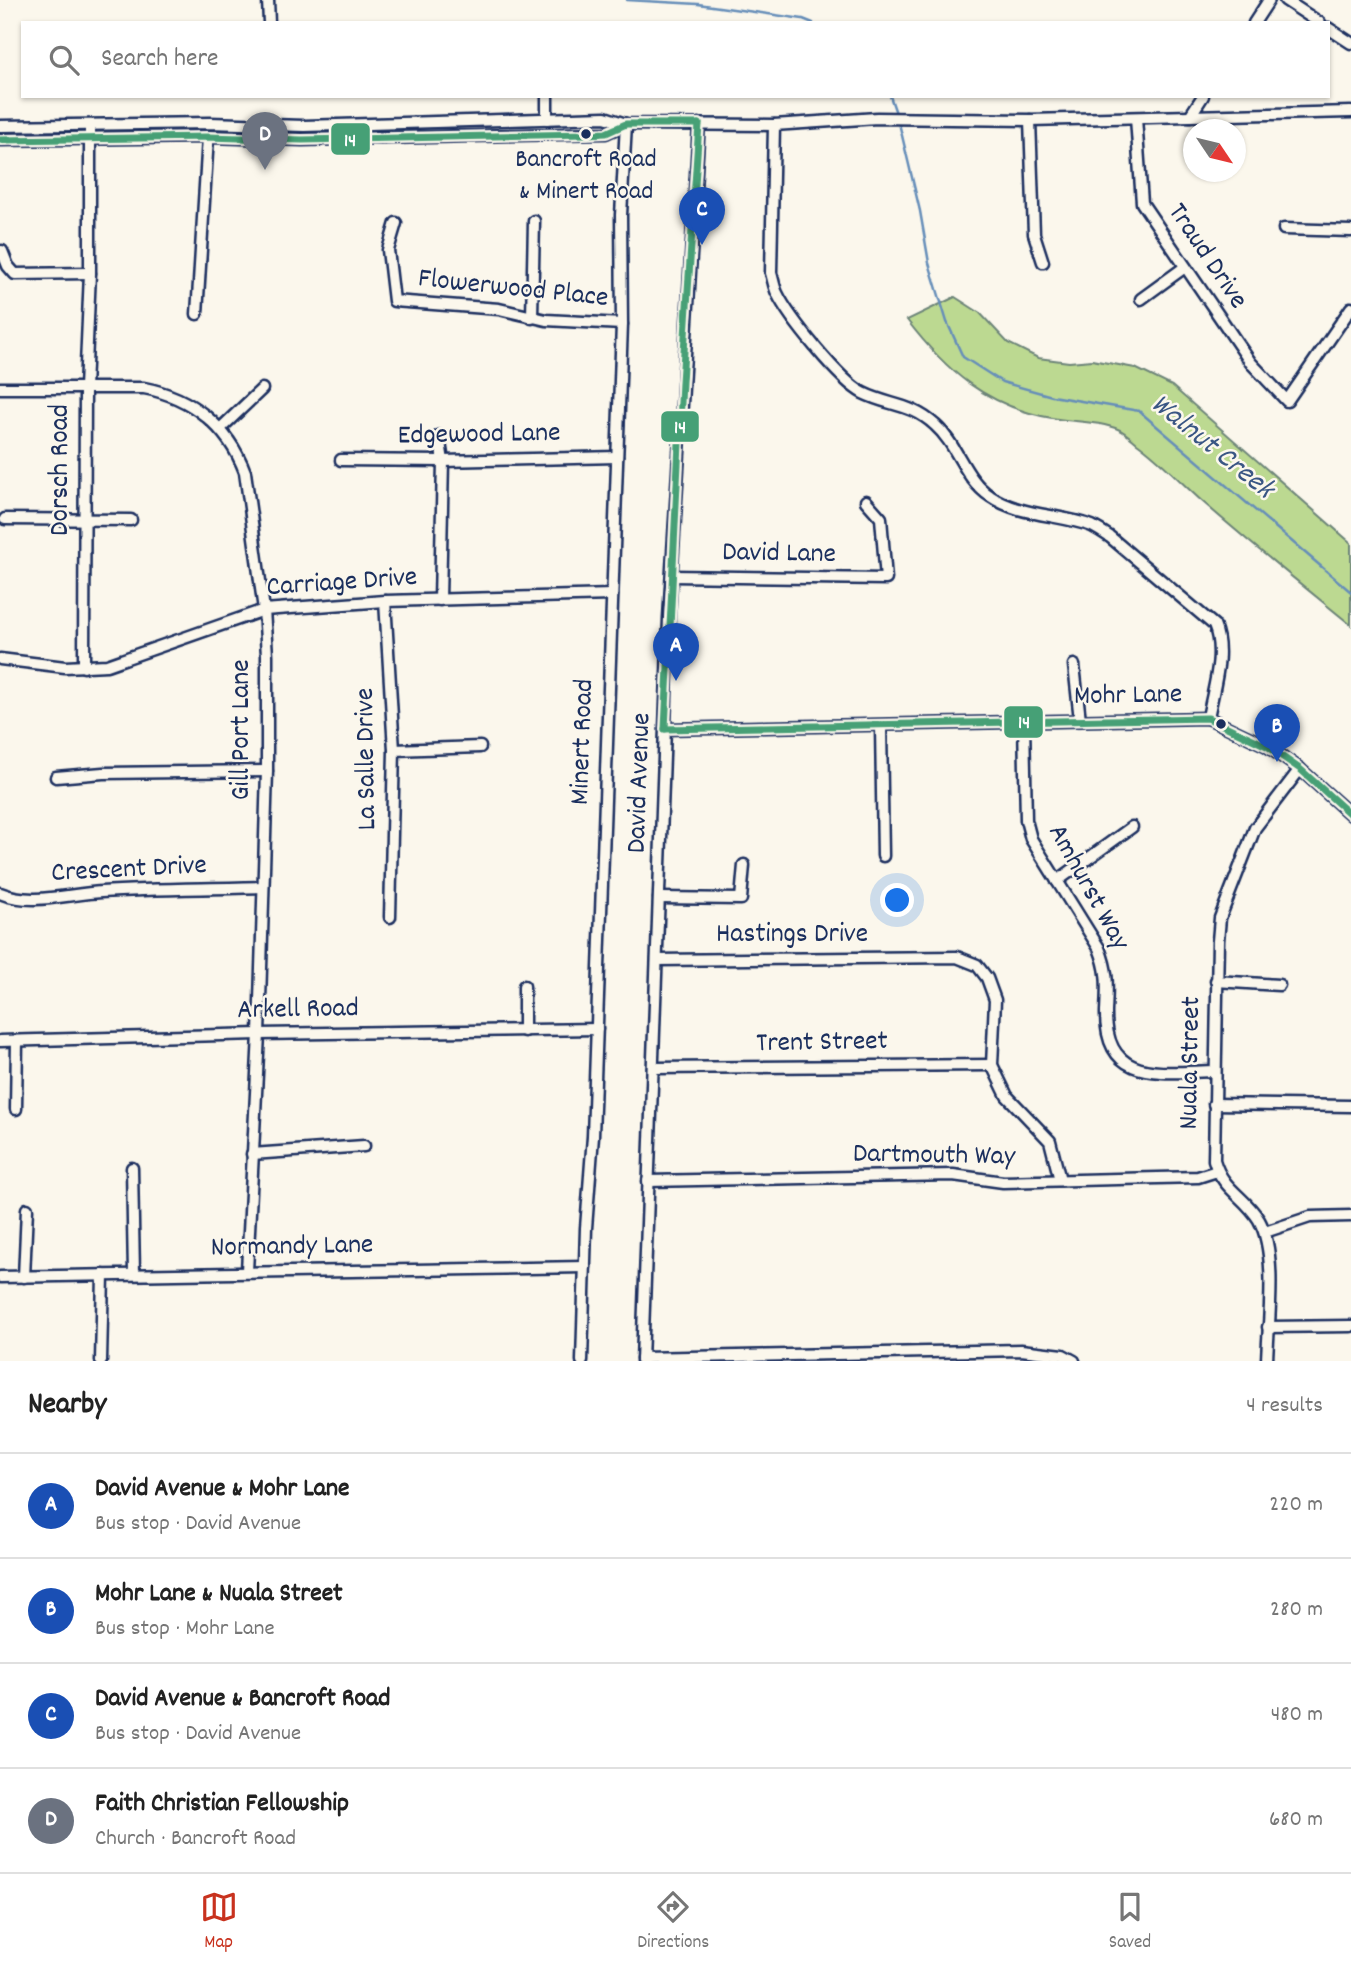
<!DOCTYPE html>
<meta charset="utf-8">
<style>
:root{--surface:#fff;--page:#f2f2f2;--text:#222;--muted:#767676;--line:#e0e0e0;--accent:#c8321e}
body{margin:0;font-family:Dekko,sans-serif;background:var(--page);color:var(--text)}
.compass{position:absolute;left:1183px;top:119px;width:63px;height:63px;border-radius:50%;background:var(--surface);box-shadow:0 2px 5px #0004;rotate:125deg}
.you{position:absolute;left:898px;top:901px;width:24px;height:24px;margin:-18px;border:5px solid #fff;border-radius:50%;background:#1a73e8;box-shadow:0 0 0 10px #1a73e833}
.badge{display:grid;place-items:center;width:46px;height:46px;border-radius:50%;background:var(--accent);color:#fff;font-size:23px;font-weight:700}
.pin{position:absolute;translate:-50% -58px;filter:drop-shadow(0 2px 4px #0008)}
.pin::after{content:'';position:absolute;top:37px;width:24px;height:21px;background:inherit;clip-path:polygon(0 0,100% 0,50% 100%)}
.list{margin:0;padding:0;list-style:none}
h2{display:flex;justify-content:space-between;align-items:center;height:91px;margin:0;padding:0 28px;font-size:30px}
h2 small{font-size:23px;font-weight:400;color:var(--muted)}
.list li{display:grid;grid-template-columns:46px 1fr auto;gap:21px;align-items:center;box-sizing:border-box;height:105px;padding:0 28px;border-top:2px solid var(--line)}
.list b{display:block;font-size:26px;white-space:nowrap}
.list p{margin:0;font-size:23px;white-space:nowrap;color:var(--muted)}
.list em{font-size:23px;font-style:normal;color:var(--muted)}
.icon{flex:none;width:38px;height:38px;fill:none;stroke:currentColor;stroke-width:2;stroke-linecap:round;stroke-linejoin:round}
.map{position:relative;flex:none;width:1351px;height:1361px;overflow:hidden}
.search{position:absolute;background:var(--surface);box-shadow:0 2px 5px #0004;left:21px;right:21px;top:21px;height:77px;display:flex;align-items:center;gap:18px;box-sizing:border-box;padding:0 24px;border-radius:0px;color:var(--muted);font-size:26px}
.sheet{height:511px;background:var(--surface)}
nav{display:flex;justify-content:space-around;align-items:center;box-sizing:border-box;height:98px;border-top:2px solid var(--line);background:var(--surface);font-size:19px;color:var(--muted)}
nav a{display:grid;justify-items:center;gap:4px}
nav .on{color:var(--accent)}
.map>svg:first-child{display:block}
</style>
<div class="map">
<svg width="1351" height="1361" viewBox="0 0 1351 1361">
<rect width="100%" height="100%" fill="#fbf7ec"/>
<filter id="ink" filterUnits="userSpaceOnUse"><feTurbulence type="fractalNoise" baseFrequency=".0143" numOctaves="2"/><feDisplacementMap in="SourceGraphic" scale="14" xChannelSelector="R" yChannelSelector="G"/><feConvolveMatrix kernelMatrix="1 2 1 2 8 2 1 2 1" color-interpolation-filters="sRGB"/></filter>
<g filter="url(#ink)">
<path fill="#bcd991" stroke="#6c8478" stroke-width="2" d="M955,297L980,313L1008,343L1038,358L1069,362L1092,360L1135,368L1172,386L1351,543V625C1302,585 1252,545 1204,503C1181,483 1162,461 1137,443C1132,439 1126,433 1120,430C1100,421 1074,422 1052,418C987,407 945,370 907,320Z"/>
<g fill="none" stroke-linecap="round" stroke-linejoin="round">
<g stroke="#668eb9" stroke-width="2.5">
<polyline points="627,0 698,4 803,19 813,23"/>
<polyline points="890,96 897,116"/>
<polyline points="899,123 920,211 929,263 947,322 963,357 1002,382 1052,396 1139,411 1351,592"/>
</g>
<defs>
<g id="minor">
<polyline points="268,0 269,23"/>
<polyline points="1285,0 1320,23"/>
<polyline points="1254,23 1269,0"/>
<polyline points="1328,28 1351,43"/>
<polyline points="547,96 547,119"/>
<polyline points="1190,116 1203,96"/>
<polyline points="1136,118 1142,203 1251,363 1287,401 1351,308"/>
<polyline points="1030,120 1034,234 1043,262"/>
<path d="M774,125L771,273C773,279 774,287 777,293C789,318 840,381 863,393C889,406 911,403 935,425C958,445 964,479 990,496C1019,516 1059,514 1092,526C1098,529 1104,533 1110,537L1214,625C1226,654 1213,688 1208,718"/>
<polyline points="0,126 210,123 304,126 605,117 626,124 774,125 877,118 1030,120 1351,112"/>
<polyline points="0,140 208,137 302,140 606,133 626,124"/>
<polyline points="396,223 388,250 394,301 499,309 546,320 622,324"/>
<polyline points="1284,229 1351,231"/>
<polyline points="2,251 8,266 15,274 90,273"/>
<polyline points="1141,299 1185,267"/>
<polyline points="197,314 208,137"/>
<polyline points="532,318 534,221"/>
<path d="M0,388H144C191,397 228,426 245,472L264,610L267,655V771L259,1034L247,1271"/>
<polyline points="220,429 262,389"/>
<polyline points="439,436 443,461 440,600"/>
<polyline points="341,460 443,461 617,457"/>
<polyline points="5,519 131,520"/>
<polyline points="672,576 886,579 881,518 866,501"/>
<polyline points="385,601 394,750 390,917"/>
<polyline points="0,659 65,667 107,665 264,610 385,601 612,595"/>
<polyline points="1074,665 1080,720"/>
<polyline points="84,667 85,388 90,273 90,126"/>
<path d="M1024,722L1026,820L1031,839L1099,948C1109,973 1107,986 1106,1012C1105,1084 1162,1072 1214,1071"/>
<polyline points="881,726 883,856"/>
<polyline points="665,729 1208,718 1267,746 1300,769 1351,815"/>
<polyline points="394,750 480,747"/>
<polyline points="56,777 103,773 267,771"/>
<polyline points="1057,881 1132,827"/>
<path d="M0,893C32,906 67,894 101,892C155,888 209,889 263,887"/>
<polyline points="659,898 741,899 744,865"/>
<polyline points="657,960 957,957 977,965 987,978 995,1000 992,1065 1007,1096 1050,1141 1060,1180"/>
<polyline points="1216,981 1279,985"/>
<polyline points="524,986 524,1031"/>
<polyline points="0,1041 259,1034 597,1029"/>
<polyline points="653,1068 992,1065"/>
<polyline points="1214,1104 1351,1106"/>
<polyline points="16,1109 17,1041"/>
<polyline points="252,1154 364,1146"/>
<polyline points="132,1168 134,1274"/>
<polyline points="648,1181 953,1175 1003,1182 1198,1177 1217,1171"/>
<polyline points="1265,1232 1310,1217 1351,1216"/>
<polyline points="0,1277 585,1267"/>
<polyline points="24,1277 27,1209"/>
<polyline points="1268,1327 1351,1326"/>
<polyline points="642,1358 1021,1350 1063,1355 1074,1361"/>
<polyline points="101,1361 103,1275"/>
<polyline points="582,1361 586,1228 593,1136 622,324 621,215 626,124"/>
<polyline points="642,1361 669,618 699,124"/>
<path d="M1267,1361C1268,1322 1278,1254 1259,1220C1244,1195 1223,1191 1214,1160L1218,941L1220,918L1255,828L1300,769"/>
</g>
</defs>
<use href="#minor" stroke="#1b2f5e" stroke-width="15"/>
<use href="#minor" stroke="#fbf7ec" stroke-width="10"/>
<defs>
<g id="bus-1">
<polyline points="0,140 208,137 302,140 586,134 606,133 626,124 699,124"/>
<polyline points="665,729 1208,718 1267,746 1300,769 1351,815"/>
<polyline points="665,729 682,382 699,124"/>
</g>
</defs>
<use href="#bus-1" stroke="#fbf7ec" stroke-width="12"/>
<use href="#bus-1" stroke="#46a076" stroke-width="7"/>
</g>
</g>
<g fill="#1b2f5e" stroke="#fbf7ec" stroke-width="2.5">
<circle cx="586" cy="134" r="6"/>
<circle cx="1221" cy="724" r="6"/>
</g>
<g text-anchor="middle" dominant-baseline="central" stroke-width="5" stroke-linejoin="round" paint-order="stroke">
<g font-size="26" fill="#1b2f5e" stroke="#fbf7ec">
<text x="586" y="160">Bancroft Road<tspan x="586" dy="32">&amp; Minert Road</tspan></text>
</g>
<g font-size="28" fill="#1b2f5e" stroke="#fbf7ec">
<text transform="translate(1206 257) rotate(56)">Traud Drive</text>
<text transform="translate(513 290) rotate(6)">Flowerwood Place</text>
<text transform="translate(479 436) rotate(-1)">Edgewood Lane</text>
<text transform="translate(62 470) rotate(-90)">Dorsch Road</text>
<text transform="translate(779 555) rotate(1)">David Lane</text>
<text transform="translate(342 584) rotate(-4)">Carriage Drive</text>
<text transform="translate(1128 697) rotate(-1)">Mohr Lane</text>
<text transform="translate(243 730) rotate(-90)">Gill Port Lane</text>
<text transform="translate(584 742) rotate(-88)">Minert Road</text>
<text transform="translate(368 759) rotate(-91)">La Salle Drive</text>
<text transform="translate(641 783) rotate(-88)">David Avenue</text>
<text transform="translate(129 871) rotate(-3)">Crescent Drive</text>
<text transform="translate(1087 888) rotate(61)">Amhurst Way</text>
<text x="792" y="936">Hastings Drive</text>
<text transform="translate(298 1011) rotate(-1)">Arkell Road</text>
<text transform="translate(822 1044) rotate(-1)">Trent Street</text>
<text transform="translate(1192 1063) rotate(-89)">Nuala Street</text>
<text transform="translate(934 1157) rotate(1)">Dartmouth Way</text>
<text transform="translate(292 1248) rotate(-1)">Normandy Lane</text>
</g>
<g font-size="30" font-style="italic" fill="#3a5684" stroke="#fbf7ec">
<text transform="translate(1211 448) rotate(39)">Walnut Creek</text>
</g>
</g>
<g stroke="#fbf7ec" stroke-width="2.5">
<rect x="330" y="122" width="41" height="34" rx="7" fill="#46a076"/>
<rect x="660" y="410" width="40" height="33" rx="7" fill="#46a076"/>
<rect x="1003" y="705" width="41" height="34" rx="7" fill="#46a076"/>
</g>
<g font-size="19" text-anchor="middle" font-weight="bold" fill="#fff">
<text x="350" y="146">14</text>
<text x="680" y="433">14</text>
<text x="1024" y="728">14</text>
</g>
</svg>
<svg class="compass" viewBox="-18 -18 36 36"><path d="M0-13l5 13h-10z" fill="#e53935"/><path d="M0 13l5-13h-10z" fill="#767676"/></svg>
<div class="you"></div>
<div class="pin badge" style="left:676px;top:681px;background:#1a4fb4">A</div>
<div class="pin badge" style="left:1277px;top:762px;background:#1a4fb4">B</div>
<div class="pin badge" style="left:702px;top:245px;background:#1a4fb4">C</div>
<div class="pin badge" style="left:265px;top:170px;background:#6b7280">D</div>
<div class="search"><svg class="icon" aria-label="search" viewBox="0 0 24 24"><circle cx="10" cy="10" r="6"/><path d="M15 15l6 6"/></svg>Search here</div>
</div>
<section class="sheet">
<h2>Nearby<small>4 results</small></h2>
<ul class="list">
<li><span class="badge" style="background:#1a4fb4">A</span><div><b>David Avenue &amp; Mohr Lane</b><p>Bus stop · David Avenue</p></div><em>220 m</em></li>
<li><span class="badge" style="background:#1a4fb4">B</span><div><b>Mohr Lane &amp; Nuala Street</b><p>Bus stop · Mohr Lane</p></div><em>280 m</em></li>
<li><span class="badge" style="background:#1a4fb4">C</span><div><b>David Avenue &amp; Bancroft Road</b><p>Bus stop · David Avenue</p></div><em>480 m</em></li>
<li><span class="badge" style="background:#6b7280">D</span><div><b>Faith Christian Fellowship</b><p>Church · Bancroft Road</p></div><em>680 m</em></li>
</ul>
</section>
<nav>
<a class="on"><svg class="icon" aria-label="map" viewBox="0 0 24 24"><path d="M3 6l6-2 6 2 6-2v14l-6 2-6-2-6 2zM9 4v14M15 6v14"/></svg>Map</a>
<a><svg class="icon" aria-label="directions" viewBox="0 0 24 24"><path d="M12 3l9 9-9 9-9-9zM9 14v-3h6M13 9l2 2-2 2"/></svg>Directions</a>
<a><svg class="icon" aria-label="saved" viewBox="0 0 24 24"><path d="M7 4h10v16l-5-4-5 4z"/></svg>Saved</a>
</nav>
